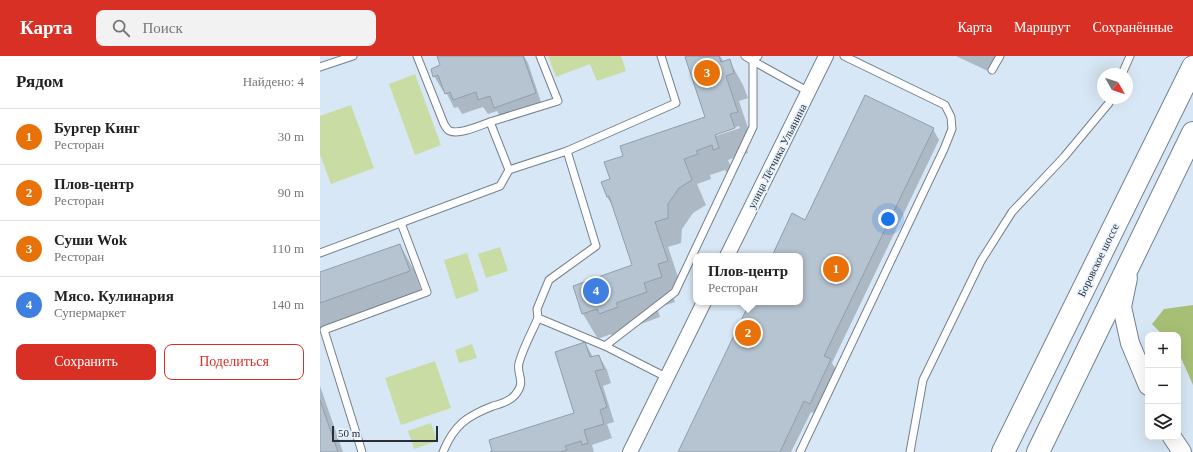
<!DOCTYPE html>
<html lang="ru">
<meta charset="utf-8">
<style>
:root{--surface:#fff;--page:#f2f2f2;--text:#222;--muted:#767676;--line:#e0e0e0;--accent:#d93025}
body{margin:0;font-family:"Times New Roman",serif;background:var(--page);color:var(--text)}
.controls{position:absolute;right:12px;bottom:12px;display:grid;overflow:hidden;border-radius:8px;box-shadow:0 4px 16px #0002}
.controls button{width:36px;height:36px;display:grid;place-items:center;padding:0;border:0;border-bottom:1px solid var(--line);background:var(--surface);color:var(--text);font:20px sans-serif}
.compass{position:absolute;left:777px;top:12px;width:36px;height:36px;border-radius:50%;background:var(--surface);box-shadow:0 4px 16px #0002;rotate:129deg}
.scale{position:absolute;left:12px;bottom:10px;width:106px;box-sizing:border-box;padding-left:4px;border:2px solid #282e33;border-top:0;font-size:11px;line-height:14px;white-space:nowrap;color:#282e33;-webkit-text-stroke:3px #e8f3ff;paint-order:stroke}
.you{position:absolute;left:568px;top:163px;width:14px;height:14px;margin:-10px;border:3px solid #fff;border-radius:50%;background:#1a73e8;box-shadow:0 0 0 6px #1a73e833}
.badge{display:grid;place-items:center;width:26px;height:26px;border-radius:50%;background:var(--accent);color:#fff;font-size:13px;font-weight:700}
.pin{position:absolute;translate:-50% -50%;border:2px solid #fff;box-shadow:0 1px 4px #0006}
.popup{position:absolute;left:373px;top:197px;width:110px;height:52px;box-sizing:border-box;display:grid;place-content:center;border-radius:8px;background:var(--surface);filter:drop-shadow(0 1px 3px #0005);font-size:13px;white-space:nowrap;color:var(--muted)}
.popup b{font-size:15px;color:var(--text)}
.popup::after{content:'';position:absolute;left:50%;top:100%;margin-left:-8px;border:8px solid transparent;border-top-color:var(--surface)}
.list{margin:0;padding:0;list-style:none}
h2{display:flex;justify-content:space-between;align-items:center;height:52px;margin:0;padding:0 16px;font-size:17px}
h2 small{font-size:13px;font-weight:400;color:var(--muted)}
.list li{display:grid;grid-template-columns:26px 1fr auto;gap:12px;align-items:center;box-sizing:border-box;height:56px;padding:0 16px;border-top:1px solid var(--line)}
.list b{display:block;font-size:15px;white-space:nowrap}
.list p{margin:0;font-size:13px;white-space:nowrap;color:var(--muted)}
.list em{font-size:13px;font-style:normal;color:var(--muted)}
.actions{display:flex;gap:8px;padding:12px 16px}
.actions a{flex:1;padding:9px 0;border:1px solid var(--accent);border-radius:8px;text-align:center;font-size:14px;color:var(--accent)}
.actions .main{background:var(--accent);color:#fff}
.icon{flex:none;width:22px;height:22px;fill:none;stroke:currentColor;stroke-width:2;stroke-linecap:round;stroke-linejoin:round}
.map{position:relative;flex:none;width:873px;height:396px;overflow:hidden}
header{display:flex;align-items:center;gap:24px;box-sizing:border-box;height:56px;padding:0 20px;background:var(--accent);color:#fff}
header strong{font-size:19px}
nav{display:flex;gap:22px;margin-inline-start:auto;font-size:14px}
.search{width:280px;height:36px;background:var(--page);display:flex;align-items:center;gap:10px;box-sizing:border-box;padding:0 14px;border-radius:8px;color:var(--muted);font-size:15px}
main{display:flex}
aside{flex:1;background:var(--surface)}
.map>svg:first-child{display:block}
</style>
<header>
<strong>Карта</strong>
<div class="search"><svg class="icon" aria-label="search" viewBox="0 0 24 24"><circle cx="10" cy="10" r="6"/><path d="M15 15l6 6"/></svg>Поиск</div>
<nav><a>Карта</a><a>Маршрут</a><a>Сохранённые</a></nav>
</header>
<main>
<aside>
<h2>Рядом<small>Найдено: 4</small></h2>
<ul class="list">
<li><span class="badge" style="background:#e8710a">1</span><div><b>Бургер Кинг</b><p>Ресторан</p></div><em>30 m</em></li>
<li><span class="badge" style="background:#e8710a">2</span><div><b>Плов-центр</b><p>Ресторан</p></div><em>90 m</em></li>
<li><span class="badge" style="background:#e8710a">3</span><div><b>Суши Wok</b><p>Ресторан</p></div><em>110 m</em></li>
<li><span class="badge" style="background:#3f7fe0">4</span><div><b>Мясо. Кулинария</b><p>Супермаркет</p></div><em>140 m</em></li>
</ul>
<div class="actions"><a class="main">Сохранить</a><a>Поделиться</a></div>
</aside>
<div class="map">
<svg width="873" height="396" viewBox="0 0 873 396">
<rect width="100%" height="100%" fill="#d8e7f5"/>
<g fill="#c9dca4">
<polygon points="228,0 301,0 306,15 277,25 270,8 236,21"/>
<polygon points="95,18 121,89 95,99 69,28"/>
<polygon points="31,49 54,112 11,128 0,99 0,60"/>
<polygon points="180,191 188,215 166,222 158,198"/>
<polygon points="147,197 159,235 136,243 124,204"/>
<polygon points="152,288 157,302 139,307 135,294"/>
<polygon points="115,305 131,352 81,369 65,322"/>
<polygon points="111,367 117,385 94,393 88,375"/>
</g>
<polygon fill="#a6bf74" points="873,249 873,329 858,295 858,279 843,279 832,268 844,253"/>
<g fill="#0003" fill-rule="evenodd">
<polygon points="118,0 204,0 208,7 223,52 183,66 177,55 168,58 163,51 142,58 138,51 134,52 125,34 123,35 114,20 121,10"/>
<path d="M370,0H400L404,6L409,4L423,29L428,42L419,45L431,81L424,83L428,97L408,104L413,116L408,118L405,114L390,119L391,123L377,128L386,149L373,157L362,173L361,187L348,191L361,230L351,233L355,246L337,252L340,261L310,272L311,276L294,282L291,278L278,283L263,258L254,230L314,210L294,152L287,141L291,123L304,100L387,62ZM419,70L420,72L396,80V78Z"/>
<polygon points="636,0 677,0 670,16"/>
<polygon points="613,73 619,84 512,307 517,315 496,358 491,356 471,396 359,396 431,246 480,246 480,200 453,200 485,165"/>
<polygon points="80,189 94,214 103,240 0,276 0,217"/>
<polygon points="265,287 273,301 279,300 287,314 291,327 283,330 294,366 287,368 292,382 272,389 274,396 173,396 255,358"/>
<polygon points="0,330 23,396 0,396"/>
</g>
<g fill="#b6c4d2" stroke="#919eab">
<polygon points="117,0 203,0 216,37 174,52 170,40 158,44 156,36 133,44 130,36 125,38 118,19 113,21 111,13 120,9"/>
<polygon points="367,0 399,0 401,6 410,3 414,17 406,20 418,56 410,58 415,72 395,79 399,92 393,94 392,89 376,95 378,98 364,103 372,124 359,132 348,148 348,162 335,166 348,205 338,208 342,221 324,227 327,236 296,247 298,251 279,258 277,253 262,258 253,230 312,209 289,140 287,141 281,126 290,123 284,106 303,100 300,90 385,61 365,1"/>
<polygon points="545,39 614,72 504,300 511,303 490,348 484,345 460,396 358,396 430,246 480,246 480,200 452,200 472,157 485,164"/>
<polygon points="80,188 90,215 0,247 0,216"/>
<polygon points="265,286 270,301 279,299 284,313 275,315 287,351 280,354 284,368 264,374 268,387 262,389 261,385 245,390 247,394 241,396 170,396 172,395 169,384 254,357 235,296"/>
<polygon points="0,344 18,396 0,396"/>
</g>
<g fill="none" stroke-linecap="round" stroke-linejoin="round">
<defs>
<g id="service">
<path d="M97,0L124,68C126,71 127,74 130,75C140,79 161,69 170,66L189,114"/>
<polyline points="438,0 433,5 489,36"/>
<polyline points="0,11 33,0"/>
<polyline points="672,14 680,0"/>
<polyline points="802,18 810,0"/>
<polyline points="170,66 238,45 220,0"/>
<polyline points="0,197 180,130 189,114 247,95"/>
<polyline points="285,290 218,262 217,253 229,224 276,190 247,95 356,47 341,0"/>
<polyline points="346,321 285,290 355,236 433,71 433,5 425,0"/>
<polyline points="42,396 4,274 107,236 81,167"/>
<path d="M123,396C134,369 147,360 173,350C181,348 190,345 195,339C207,325 196,319 199,307C203,292 212,276 218,262"/>
<polyline points="480,396 624,93 632,73 631,61 625,49 524,0"/>
<polyline points="590,396 603,324 661,205 692,156 744,101 789,47 791,42"/>
</g>
<g id="minor">
<polyline points="407,200 506,0"/>
<polyline points="310,396 384,246"/>
</g>
<g id="tertiary">
<polyline points="808,222 802,251 810,287 828,330"/>
<polyline points="852,381 862,396"/>
</g>
<g id="primary">
<polyline points="683,396 873,11"/>
<polyline points="718,396 873,77"/>
</g>
</defs>
<use href="#service" stroke="#74808d" stroke-width="9"/>
<use href="#minor" stroke="#74808d" stroke-width="16"/>
<use href="#tertiary" stroke="#74808d" stroke-width="20"/>
<use href="#primary" stroke="#74808d" stroke-width="24"/>
<use href="#service" stroke="#fff" stroke-width="7"/>
<use href="#minor" stroke="#fff" stroke-width="14"/>
<use href="#tertiary" stroke="#fff" stroke-width="18"/>
<use href="#primary" stroke="#fff" stroke-width="22"/>
</g>
<g text-anchor="middle" dominant-baseline="central" stroke-width="3.5" stroke-linejoin="round" paint-order="stroke">
<g font-size="11" fill="#282e33" stroke="#e8f3ff">
<text transform="translate(457 100) rotate(-63)">улица Лётчика Ульянина</text>
<text transform="translate(778 204) rotate(-64)">Боровское шоссе</text>
</g>
</g>
</svg>
<div class="controls">
<button>+</button>
<button>−</button>
<button><svg class="icon" aria-label="layers" viewBox="0 0 24 24"><path d="M12 4l9 5-9 5-9-5zM3 14l9 5 9-5"/></svg></button>
</div>
<svg class="compass" viewBox="-18 -18 36 36"><path d="M0-13l5 13h-10z" fill="#e53935"/><path d="M0 13l5-13h-10z" fill="#767676"/></svg>
<div class="scale">50 m</div>
<div class="you"></div>
<div class="pin badge" style="left:516px;top:213px;background:#e8710a">1</div>
<div class="pin badge" style="left:428px;top:277px;background:#e8710a">2</div>
<div class="popup"><b>Плов-центр</b>Ресторан</div>
<div class="pin badge" style="left:387px;top:17px;background:#e8710a">3</div>
<div class="pin badge" style="left:276px;top:235px;background:#3f7fe0">4</div>
</div>
</main>
